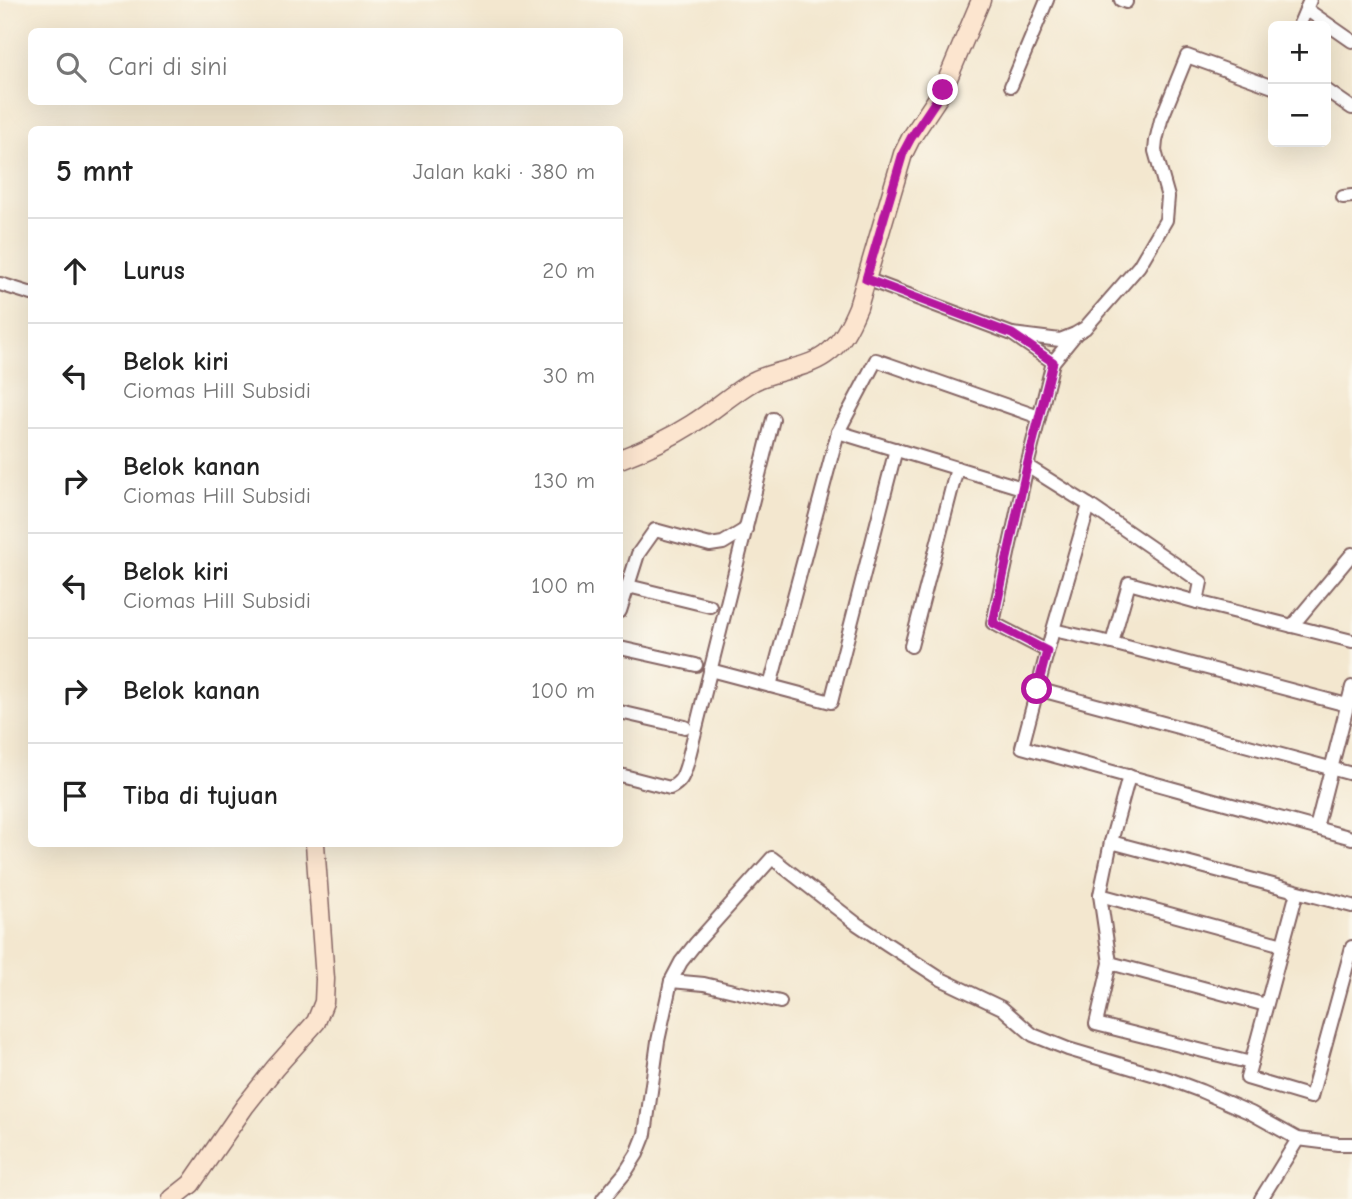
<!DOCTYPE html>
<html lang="id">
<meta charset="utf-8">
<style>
:root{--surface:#fff;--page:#f6f6f6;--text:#222;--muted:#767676;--line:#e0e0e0}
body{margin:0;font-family:"Comic Neue",sans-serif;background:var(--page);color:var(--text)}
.controls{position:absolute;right:21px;top:21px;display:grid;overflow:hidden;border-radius:10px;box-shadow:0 7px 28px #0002}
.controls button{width:63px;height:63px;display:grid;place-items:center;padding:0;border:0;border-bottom:2px solid var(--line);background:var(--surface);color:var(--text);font:35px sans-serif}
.stop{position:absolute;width:21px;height:21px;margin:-16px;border:5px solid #b5179e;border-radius:50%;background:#fff}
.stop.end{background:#b5179e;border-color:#fff;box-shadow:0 2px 7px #0008}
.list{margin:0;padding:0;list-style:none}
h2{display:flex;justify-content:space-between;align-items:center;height:91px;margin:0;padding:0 28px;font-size:30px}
h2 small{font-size:23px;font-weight:400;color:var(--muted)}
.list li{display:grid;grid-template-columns:46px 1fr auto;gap:21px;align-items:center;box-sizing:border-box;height:105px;padding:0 28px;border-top:2px solid var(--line)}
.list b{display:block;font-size:26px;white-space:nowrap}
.list p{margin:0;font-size:23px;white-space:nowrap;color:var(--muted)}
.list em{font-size:23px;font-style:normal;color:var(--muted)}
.icon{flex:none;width:38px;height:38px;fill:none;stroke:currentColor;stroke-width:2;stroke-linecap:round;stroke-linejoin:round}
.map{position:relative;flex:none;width:1352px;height:1199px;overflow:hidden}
.search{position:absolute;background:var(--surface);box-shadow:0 7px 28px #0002;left:28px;top:28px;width:595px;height:77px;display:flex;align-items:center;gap:18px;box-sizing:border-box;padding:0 24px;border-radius:10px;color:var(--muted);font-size:26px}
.panel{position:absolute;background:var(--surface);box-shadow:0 7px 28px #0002;left:28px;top:126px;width:595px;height:721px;border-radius:10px}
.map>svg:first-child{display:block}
</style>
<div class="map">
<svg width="1352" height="1199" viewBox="0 0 1352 1199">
<rect width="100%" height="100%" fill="#fbf7ec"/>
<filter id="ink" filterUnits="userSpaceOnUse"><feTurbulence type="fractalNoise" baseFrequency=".0143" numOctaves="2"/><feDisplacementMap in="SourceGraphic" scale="14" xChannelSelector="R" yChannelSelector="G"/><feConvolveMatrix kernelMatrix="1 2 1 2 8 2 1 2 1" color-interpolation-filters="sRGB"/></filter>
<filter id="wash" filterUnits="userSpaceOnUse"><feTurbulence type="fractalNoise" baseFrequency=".00686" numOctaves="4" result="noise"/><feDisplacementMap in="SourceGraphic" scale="28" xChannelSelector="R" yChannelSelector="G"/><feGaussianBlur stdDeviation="1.57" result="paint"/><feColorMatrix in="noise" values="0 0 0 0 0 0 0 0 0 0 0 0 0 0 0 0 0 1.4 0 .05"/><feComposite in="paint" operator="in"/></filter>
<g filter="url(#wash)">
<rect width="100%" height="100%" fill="#f3e7cf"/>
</g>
<g filter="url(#ink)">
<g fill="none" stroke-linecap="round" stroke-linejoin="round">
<defs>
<g id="street">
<polyline points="1121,0 1126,2"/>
<polyline points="1306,9 1352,41"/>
<polyline points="1299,26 1310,0"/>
<polyline points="1011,86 1047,0"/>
<polyline points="1326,90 1352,108"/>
<polyline points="1343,197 1352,196"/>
<polyline points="866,279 1012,334 1053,362"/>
<polyline points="0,284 32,294"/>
<polyline points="1012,334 1060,340 1075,334 1085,328 1139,266 1166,220 1168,197 1155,151 1156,141 1161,120 1187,56 1273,87"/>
<polyline points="838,432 1022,488"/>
<polyline points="1027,466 1089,505 1201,582 1197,602 1129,583 1112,643 1347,705"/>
<polyline points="1089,505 1053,630 1022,747 1352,838"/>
<polyline points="628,586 710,606"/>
<polyline points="1197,602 1352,641"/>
<polyline points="620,611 638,554 655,530 710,545 723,543 746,529"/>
<polyline points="1292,626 1352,554"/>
<polyline points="1053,630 1112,643"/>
<polyline points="911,646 957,468"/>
<polyline points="620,648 696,665"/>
<polyline points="1047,651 993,623 1027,466 1053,362 1075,335"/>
<polyline points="710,670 831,702 896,449"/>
<polyline points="770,686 838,432 876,360 1039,417"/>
<polyline points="1037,689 1352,774"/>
<polyline points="620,712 685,727"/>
<path d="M620,775L670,788C682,782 683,776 687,764L773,419"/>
<polyline points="1129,776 1111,842 1100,895 1110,963 1096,1024 1251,1063"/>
<polyline points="1316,828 1352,687"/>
<polyline points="1111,842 1352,906"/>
<polyline points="1297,892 1247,1078 1311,1097 1352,947"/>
<polyline points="1100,895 1283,945"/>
<polyline points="1110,963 1266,1005"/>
<polyline points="671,981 704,984 780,1002"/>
<polyline points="603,1199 625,1173 637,1154 645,1134 658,1041 671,981 681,962 696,943 772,858 857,924 887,944 941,979 1002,1008 1033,1035 1068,1049 1169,1079 1201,1091 1251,1113 1298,1139 1338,1144 1352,1144"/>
<polyline points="1261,1199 1298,1139"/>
</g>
<g id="secondary">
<path d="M620,459C644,450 670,438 692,424C714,411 732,393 754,381C776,370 805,369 825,355C842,343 850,326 858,307L903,154L911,138L943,90L981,0"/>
<polyline points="172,1199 191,1184 245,1106 275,1068 316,1022 324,1002 325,979 315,844"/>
</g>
</defs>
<use href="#street" stroke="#856564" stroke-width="16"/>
<use href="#secondary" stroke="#856564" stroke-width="21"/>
<use href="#street" stroke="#fff" stroke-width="12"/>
<use href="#secondary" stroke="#fce5cf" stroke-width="18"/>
</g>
</g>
<g fill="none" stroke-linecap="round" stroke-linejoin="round" filter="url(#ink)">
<polyline stroke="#b5179e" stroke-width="9" points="943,90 911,138 903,153 866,279 1012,334 1053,362 1027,466 993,623 1047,651 1037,689"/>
</g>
</svg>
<div class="controls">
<button>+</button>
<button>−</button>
</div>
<div class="stop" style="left:1037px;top:689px"></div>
<div class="stop end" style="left:943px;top:90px"></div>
<div class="search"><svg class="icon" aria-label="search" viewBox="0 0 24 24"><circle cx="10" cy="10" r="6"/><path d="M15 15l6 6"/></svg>Cari di sini</div>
<section class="panel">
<h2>5 mnt<small>Jalan kaki · 380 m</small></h2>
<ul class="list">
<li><svg class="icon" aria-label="ahead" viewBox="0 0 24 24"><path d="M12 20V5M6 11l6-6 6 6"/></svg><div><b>Lurus</b></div><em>20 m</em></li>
<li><svg class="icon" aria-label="left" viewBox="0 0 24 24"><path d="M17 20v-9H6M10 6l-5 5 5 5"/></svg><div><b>Belok kiri</b><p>Ciomas Hill Subsidi</p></div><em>30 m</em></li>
<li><svg class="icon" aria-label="right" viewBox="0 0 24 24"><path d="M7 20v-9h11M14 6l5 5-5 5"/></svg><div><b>Belok kanan</b><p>Ciomas Hill Subsidi</p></div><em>130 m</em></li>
<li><svg class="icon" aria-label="left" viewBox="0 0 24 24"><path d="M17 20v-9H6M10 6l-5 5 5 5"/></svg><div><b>Belok kiri</b><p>Ciomas Hill Subsidi</p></div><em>100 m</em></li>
<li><svg class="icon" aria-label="right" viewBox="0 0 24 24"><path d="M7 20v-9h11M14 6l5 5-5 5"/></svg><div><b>Belok kanan</b></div><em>100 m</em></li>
<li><svg class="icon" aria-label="arrive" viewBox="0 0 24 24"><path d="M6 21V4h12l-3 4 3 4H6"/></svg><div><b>Tiba di tujuan</b></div></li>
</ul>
</section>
</div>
